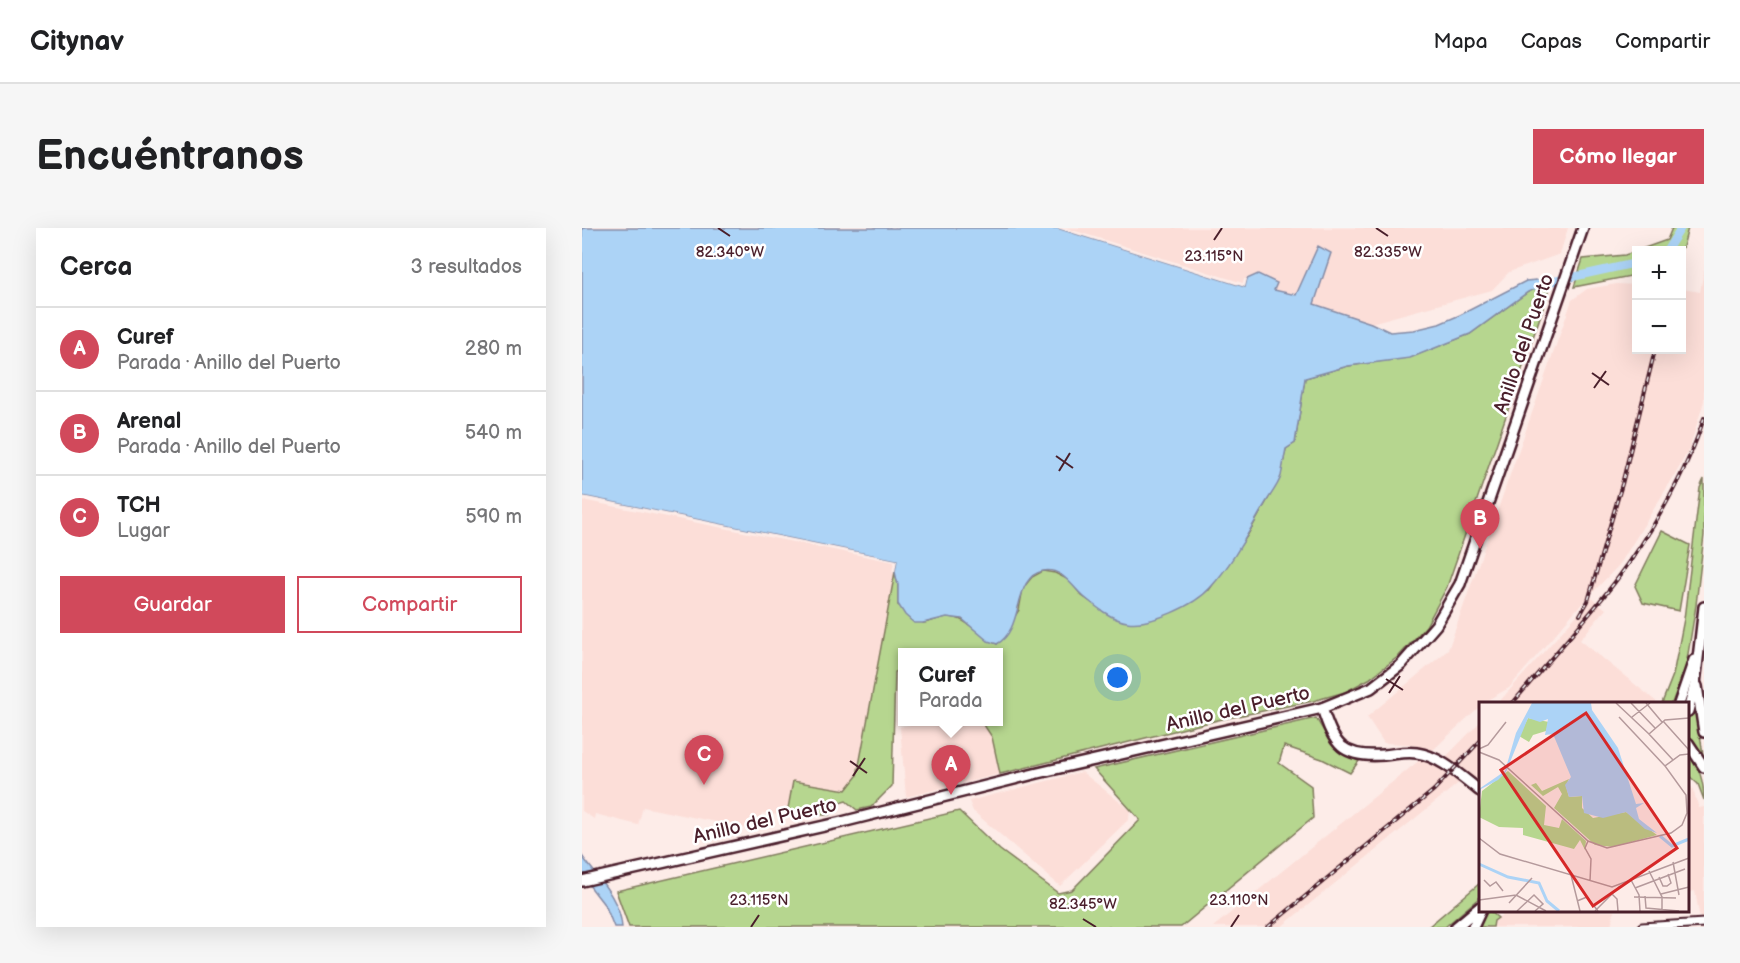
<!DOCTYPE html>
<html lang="es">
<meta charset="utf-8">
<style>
:root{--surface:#fff;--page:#f6f6f6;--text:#202124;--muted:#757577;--line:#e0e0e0;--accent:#d1495b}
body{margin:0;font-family:"Balsamiq Sans",sans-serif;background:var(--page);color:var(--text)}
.controls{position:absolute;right:18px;top:18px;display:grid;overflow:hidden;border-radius:0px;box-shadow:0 6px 24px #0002}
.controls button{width:54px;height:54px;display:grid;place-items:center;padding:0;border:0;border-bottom:2px solid var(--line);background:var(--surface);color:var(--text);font:30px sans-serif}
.you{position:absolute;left:536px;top:450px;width:21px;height:21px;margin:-15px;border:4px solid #fff;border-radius:50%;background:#1a73e8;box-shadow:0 0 0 9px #1a73e833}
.badge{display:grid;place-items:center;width:39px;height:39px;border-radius:50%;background:var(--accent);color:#fff;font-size:20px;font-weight:700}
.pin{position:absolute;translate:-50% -50px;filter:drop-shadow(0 2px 3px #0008)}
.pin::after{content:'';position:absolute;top:32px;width:21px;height:18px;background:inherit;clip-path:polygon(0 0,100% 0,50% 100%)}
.popup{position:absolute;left:316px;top:420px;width:105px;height:78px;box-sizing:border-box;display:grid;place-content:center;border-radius:0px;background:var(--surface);filter:drop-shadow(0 2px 4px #0005);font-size:20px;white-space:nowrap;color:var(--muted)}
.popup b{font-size:22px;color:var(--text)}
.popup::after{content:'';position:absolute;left:50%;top:100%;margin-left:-12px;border:12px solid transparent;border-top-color:var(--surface)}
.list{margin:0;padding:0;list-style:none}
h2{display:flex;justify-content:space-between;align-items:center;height:78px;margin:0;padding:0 24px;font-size:26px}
h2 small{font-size:20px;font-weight:400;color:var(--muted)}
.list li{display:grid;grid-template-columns:39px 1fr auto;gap:18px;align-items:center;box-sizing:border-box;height:84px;padding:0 24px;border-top:2px solid var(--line)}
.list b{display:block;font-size:22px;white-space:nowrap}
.list p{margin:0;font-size:20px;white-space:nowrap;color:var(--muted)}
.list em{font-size:20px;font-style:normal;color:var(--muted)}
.actions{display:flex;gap:12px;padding:18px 24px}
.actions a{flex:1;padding:14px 0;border:2px solid var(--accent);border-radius:0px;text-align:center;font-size:21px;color:var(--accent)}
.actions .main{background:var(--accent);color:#fff}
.map{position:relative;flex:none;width:1122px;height:699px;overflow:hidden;border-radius:0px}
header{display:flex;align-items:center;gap:36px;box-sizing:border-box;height:84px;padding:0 30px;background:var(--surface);border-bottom:2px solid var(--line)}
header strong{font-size:28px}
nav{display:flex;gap:33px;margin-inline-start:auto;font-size:21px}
.intro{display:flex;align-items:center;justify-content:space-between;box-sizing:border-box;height:144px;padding:0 36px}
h1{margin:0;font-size:42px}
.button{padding:15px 27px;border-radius:0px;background:var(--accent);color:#fff;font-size:21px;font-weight:700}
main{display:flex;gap:36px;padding:0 36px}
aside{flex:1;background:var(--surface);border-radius:0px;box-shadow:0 6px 24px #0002}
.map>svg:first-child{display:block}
</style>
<header>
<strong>Citynav</strong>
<nav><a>Mapa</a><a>Capas</a><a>Compartir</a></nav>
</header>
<div class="intro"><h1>Encuéntranos</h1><a class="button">Cómo llegar</a></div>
<main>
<aside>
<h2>Cerca<small>3 resultados</small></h2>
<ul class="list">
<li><span class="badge">A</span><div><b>Curef</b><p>Parada · Anillo del Puerto</p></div><em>280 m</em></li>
<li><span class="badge">B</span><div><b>Arenal</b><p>Parada · Anillo del Puerto</p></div><em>540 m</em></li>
<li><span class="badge">C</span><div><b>TCH</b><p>Lugar</p></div><em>590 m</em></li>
</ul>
<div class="actions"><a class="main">Guardar</a><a>Compartir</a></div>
</aside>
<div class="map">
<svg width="1122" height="699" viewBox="0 0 1122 699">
<rect width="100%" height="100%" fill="#fdece8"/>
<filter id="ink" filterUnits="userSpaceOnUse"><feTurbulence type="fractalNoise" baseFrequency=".0167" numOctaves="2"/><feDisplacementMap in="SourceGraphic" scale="12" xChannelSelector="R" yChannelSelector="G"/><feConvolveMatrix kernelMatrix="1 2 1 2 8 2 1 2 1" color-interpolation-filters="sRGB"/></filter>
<g filter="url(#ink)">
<g fill="#fcded8">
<polygon points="475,0 986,0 978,26 927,44 910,62 789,95 731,76 749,25 737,19 715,67 692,62 695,55 663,59"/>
<polygon points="1122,42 1122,173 1108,219 1094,245 1038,336 992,384 927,460 898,476 898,478 851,522 827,516 802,515 785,489 866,422 990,72 1005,61 1035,56 1054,57 1054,122 1100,122 1100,61 1118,64"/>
<polygon points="0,268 315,332 275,548 265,562 212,553 205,586 197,587 180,585 173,602 61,579 56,597 13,586 12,591 0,583"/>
<polygon points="1010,370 1024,381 998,412 1076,475 916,475"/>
<polygon points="341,494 400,494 410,509 418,546 324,569 318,499"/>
<polygon points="898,494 898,560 884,549 699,699 631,699 839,531 854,539"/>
<polygon points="500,544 548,582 547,591 478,658 391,583 387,573"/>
<polygon points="1106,559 1110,559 1117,580 1122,579 1122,691 1118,691 1113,663 1106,664"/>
<polygon points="925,683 1032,683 1029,699 911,699 912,693"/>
</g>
<g fill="#b6d68f" stroke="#807a5d" stroke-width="1.5">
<polygon points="1090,0 1106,0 1101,19 1098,22 1057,22 1085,12"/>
<polygon points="1054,23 1054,47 992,59 1001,31 1043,27"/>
<path d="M955,60L967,63L865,359L844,398L817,428L787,451L763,464L731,473L636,492L418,546L410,509L400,494H417V424H321V442L313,444L310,558L289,579L275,582L264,573L254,576L247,587L205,586L211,553L264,562L275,548L313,344L316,356V377L341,395C349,394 357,390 365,389C385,388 397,409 415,416L437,382L441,360L450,349L461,343L473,345L487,352L500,368L528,387L627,362L665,308L698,250L704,221L713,215L723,150L766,138L829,129L888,106L946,64Z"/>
<polygon points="1122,251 1122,307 1114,377 1104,438 1090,475 1080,475 1091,447 1102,391 1118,260"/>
<polygon points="1080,303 1108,317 1097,383 1061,375 1053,358"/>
<polygon points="1113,471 1122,534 1106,513 1106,491"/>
<path d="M734,490C745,510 755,524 777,533L768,545L740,531L702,518L697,535L729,558L731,590L599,699H47L34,663L377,583L418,622L476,665L490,662L558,592L512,541Z"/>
<path d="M1106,523C1117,539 1122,553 1122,572L1116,556L1106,547Z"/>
<polygon points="898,655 898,669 863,699 846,699"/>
<polygon points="904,683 908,683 916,690 912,693 911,699 898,699"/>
</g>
<g fill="#acd3f6" stroke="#858ba5" stroke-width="1.5">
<path d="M0,0H475L663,59L665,51L676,46L695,55L692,62L714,67L736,18L749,25L732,76L789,95L808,104L832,102L857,96L878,87L944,53L954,52L959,55L955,60L946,64L888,106L828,130L766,138L723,150L713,215L704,221C702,230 701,239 699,248C696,258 688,267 683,276C666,305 651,335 628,360C613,377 568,398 545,394C530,392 513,378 502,369C490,359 480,339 461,343C430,349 443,401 415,416L406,413L380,391L365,389L341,395H332L323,387L316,376V357L313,344L315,332L0,268Z"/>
<path d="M0,628C16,650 38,671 40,699H32L24,679L0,648Z"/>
</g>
<g fill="#fdece8">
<polygon points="475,0 484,0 661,55 662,51 665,51 663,59"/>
<polygon points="0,268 315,332 313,344 310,344 312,334 0,272"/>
</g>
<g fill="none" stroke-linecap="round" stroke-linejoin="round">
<g stroke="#acd3f6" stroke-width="8">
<polyline points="1085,22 1099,0"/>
<polyline points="950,58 1054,35"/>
</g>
<defs>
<polyline id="minor" points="1060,699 1122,695"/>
<g id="major">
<polyline points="1115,458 1122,504"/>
<polyline points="1097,476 1112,432"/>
<path d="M740,480C752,517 760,530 802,527C813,526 824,523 835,525C858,528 880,549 898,563"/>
<polyline points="1106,483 1113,456 1122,379"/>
<polyline points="1106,515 1122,539"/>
<polyline points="0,653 260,594 456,545 740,480 789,460 819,437 854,397 878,356 1001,0"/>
<polyline points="874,699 898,679"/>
<polyline points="891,699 899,682"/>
</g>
</defs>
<use href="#minor" stroke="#4a1f2b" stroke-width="11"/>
<use href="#major" stroke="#4a1f2b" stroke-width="14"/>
<use href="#minor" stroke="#fff" stroke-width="7"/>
<use href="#major" stroke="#fff" stroke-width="9"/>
<defs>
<g id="rail">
<polyline points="998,387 1006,373 1040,256 1073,122"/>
<path d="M930,476C964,435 1001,396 1033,354C1067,310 1105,244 1122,190"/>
<polyline points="686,699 852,562 898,513"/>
</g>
</defs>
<use href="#rail" stroke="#4a1f2b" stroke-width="4"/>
<use href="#rail" stroke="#fff" stroke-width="1.5" stroke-dasharray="4.5" stroke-linecap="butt"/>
</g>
</g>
<path fill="none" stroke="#4a1f2b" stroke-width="2" d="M136,0L148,8M794,0L806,8M632,12L640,0M1010,145L1027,157M1012,160L1024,143M474,228L491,240M477,243L488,225M804,451L821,462M807,465L818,448M268,533L285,545M271,548L283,530M501,691L514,699M169,699L177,687M649,699L657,687"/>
<g text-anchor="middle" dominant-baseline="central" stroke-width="5" stroke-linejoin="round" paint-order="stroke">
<g font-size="20" fill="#4a1f2b" stroke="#fff">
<text transform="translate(942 116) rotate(-71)">Anillo del Puerto</text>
<text transform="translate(656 481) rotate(-13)">Anillo del Puerto</text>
<text transform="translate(183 593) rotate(-13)">Anillo del Puerto</text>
</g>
</g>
<g transform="translate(897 474)">
<rect width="210" height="210" fill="#fdece8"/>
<path d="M49,16L70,20L67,29L54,33L50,40L40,34ZM29,69L67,104L65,123L80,126L83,117L107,139L106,148L101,138L95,147L44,133V126L20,125L0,115L3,89ZM90,77L87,84L90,95L103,94V106L114,116L147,110L178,133L134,145L116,143L75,106L83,92L79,85L64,94L52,83L57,81L63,89Z" fill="#b6d68f"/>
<path d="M53,1H112L113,8L139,46L157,102L165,101L157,106L160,117L178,131L166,127L147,110L124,116L105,111L103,94L90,95L86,83L92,75L74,32L66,33L69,17L61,20L49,16L27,70L19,78L2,87L0,102V87L26,69L37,31Z" fill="#acd3f6"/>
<path fill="none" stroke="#acd3f6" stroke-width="3" d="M181,134L193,144L210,137M0,162L29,175L60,181L68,199L80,209"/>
<path fill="none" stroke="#b59a9c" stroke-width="1.5" d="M137,1L170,32M152,1L176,26M167,1L183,20M140,15L186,64M153,15L171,1M184,19L210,48M0,47L9,43L27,20M0,50L20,58L109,139L128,146L192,131L203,123L208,111L207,93L186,64L201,53L210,52M194,58L170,32L186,18L210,16M0,136L21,152L133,185L210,156M109,139L106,146L112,157L111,179M194,160L200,193M170,169L183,195V207M92,173L101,209M180,175L184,184H188L192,181L189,172M5,178L11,184L17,180L24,189M152,178L160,193L161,209M156,186L206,167M133,192L138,197L139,209M182,192L210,185M166,194L167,206L200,209M155,195L197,196M0,198L37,193L67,209M98,199L108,195L119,209M30,201L53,176M38,209L55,193L64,202L56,209M116,209L141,184"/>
<path fill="#d62828" fill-opacity="0.15" stroke="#d62828" stroke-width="3" d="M107,11L198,146L114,204L22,68Z"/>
<rect width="210" height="210" fill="none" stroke="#4a1f2b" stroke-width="3"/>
</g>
<g font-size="15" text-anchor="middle" fill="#4a1f2b" stroke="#fff" stroke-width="5" stroke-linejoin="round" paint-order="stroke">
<text x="148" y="29">82.340°W</text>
<text x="806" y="29">82.335°W</text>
<text x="632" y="33">23.115°N</text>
<text x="177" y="677">23.115°N</text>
<text x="657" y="677">23.110°N</text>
<text x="501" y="681">82.345°W</text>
</g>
</svg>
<div class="controls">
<button>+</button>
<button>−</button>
</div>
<div class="you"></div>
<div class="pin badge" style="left:369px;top:567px">A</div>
<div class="popup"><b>Curef</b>Parada</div>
<div class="pin badge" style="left:898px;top:321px">B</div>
<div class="pin badge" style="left:122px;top:557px">C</div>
</div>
</main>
